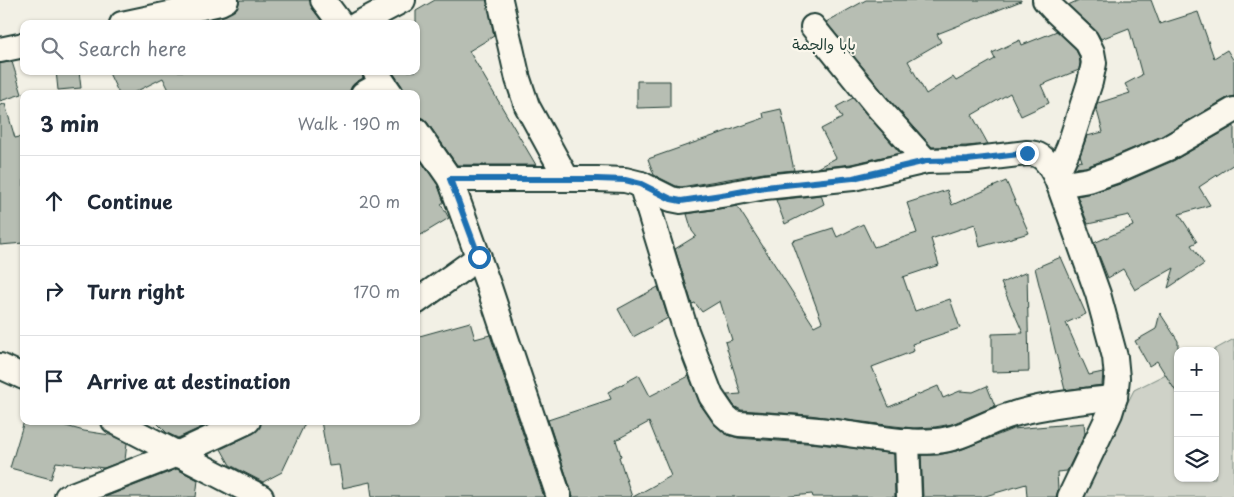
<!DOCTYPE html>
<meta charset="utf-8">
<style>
:root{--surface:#fff;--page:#f6f6f7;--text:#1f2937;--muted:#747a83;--line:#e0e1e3}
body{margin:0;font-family:"Playpen Sans","Playpen Sans Arabic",sans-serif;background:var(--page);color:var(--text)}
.controls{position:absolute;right:15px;bottom:15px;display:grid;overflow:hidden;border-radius:10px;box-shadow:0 1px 4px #0004}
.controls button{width:45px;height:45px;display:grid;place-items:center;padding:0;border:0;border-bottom:1px solid var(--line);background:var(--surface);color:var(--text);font:25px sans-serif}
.stop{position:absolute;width:15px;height:15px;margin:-11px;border:4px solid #1f6fb2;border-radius:50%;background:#fff}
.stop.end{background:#1f6fb2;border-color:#fff;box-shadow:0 1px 5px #0008}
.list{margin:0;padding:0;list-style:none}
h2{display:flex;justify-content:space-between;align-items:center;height:65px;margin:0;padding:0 20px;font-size:21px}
h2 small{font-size:16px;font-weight:400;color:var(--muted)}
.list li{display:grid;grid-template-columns:32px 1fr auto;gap:15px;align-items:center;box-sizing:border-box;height:90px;padding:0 20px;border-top:1px solid var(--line)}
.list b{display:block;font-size:19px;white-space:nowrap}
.list em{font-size:16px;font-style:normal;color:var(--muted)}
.icon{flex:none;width:28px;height:28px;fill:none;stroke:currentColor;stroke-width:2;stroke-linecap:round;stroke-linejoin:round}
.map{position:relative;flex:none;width:1234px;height:497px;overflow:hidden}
.search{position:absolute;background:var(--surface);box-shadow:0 1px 4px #0004;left:20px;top:20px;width:400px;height:55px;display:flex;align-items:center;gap:12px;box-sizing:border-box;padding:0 18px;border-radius:10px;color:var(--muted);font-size:19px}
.panel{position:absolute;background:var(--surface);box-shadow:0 1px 4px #0004;left:20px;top:90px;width:400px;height:335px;border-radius:10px}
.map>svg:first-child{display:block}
</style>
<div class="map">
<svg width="1234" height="497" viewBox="0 0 1234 497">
<rect width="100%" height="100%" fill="#f2f0e5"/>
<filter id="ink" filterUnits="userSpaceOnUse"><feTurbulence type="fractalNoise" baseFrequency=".02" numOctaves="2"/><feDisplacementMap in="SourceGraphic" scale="10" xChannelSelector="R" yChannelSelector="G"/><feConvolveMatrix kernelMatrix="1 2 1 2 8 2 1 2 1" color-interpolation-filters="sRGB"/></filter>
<g filter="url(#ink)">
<polygon fill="#cfd2c8" stroke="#77887e" points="1234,339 1234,497 1080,497 1134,390 1178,368 1178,478 1215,478 1215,351 1212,351"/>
<g fill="#b7beb3" stroke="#1f3d34">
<polygon points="240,0 310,0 312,8 324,24 189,24 226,15 237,8"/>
<polygon points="435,0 487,0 494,36 469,51 536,165 457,165 427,122 422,118 416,116 416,94 405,94 402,86 392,71 416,71 416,11"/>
<polygon points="866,0 1021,0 1021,1 937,34 941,42 908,61 926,94 953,77 956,81 995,59 992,53 1020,40 1022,45 1057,31 1075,48 1079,56 1080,63 1079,70 1041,85 1049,103 1021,116 1010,93 972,115 988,144 967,146 932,147 886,96 826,22"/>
<polygon points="1079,0 1151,0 1160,24 1198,12 1214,58 1227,50 1234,61 1234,96 1227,98 1162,136 1110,158 1086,167 1074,168 1077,162 1082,161 1080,155 1087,136 1103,132 1096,107 1098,103 1130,93 1125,84 1142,75 1129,28 1101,39 1095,30 1068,5"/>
<polygon points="12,62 22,94 0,101 0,63"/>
<polygon points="56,71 79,71 81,88 58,90"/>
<polygon points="108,71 361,71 363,78 356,82 352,86 349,94 171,94 163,78 131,94 119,94"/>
<polygon points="637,81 670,81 670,107 637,108"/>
<polygon points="853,98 900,153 851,164 817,168 836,158 821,129 842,118 836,107"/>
<polygon points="5,104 15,138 24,136 24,243 0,245 0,105"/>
<polygon points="781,109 794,170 764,173 681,187 676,186 654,175 648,159 764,118 763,113"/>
<polygon points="1234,126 1234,164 1199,187 1210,205 1179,214 1197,242 1191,245 1204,264 1168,288 1174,268 1135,290 1123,269 1108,278 1094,243 1133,226 1129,215 1088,224 1077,196 1093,193 1120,184 1173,161"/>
<polygon points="416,154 438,185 444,202 441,204 449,218 416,238"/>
<polygon points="1006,181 1029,233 980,247 975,224 931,239 939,265 903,277 915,311 950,299 960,328 912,344 914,351 872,367 889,407 938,386 943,398 960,391 973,392 987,386 995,406 952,424 935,427 914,428 894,426 809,415 741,410 734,406 727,395 741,394 725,342 732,340 720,301 702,312 695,303 692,304 675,249 696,236 692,231 687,214 737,206 814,326 822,322 792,241 833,228 837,237 863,224 874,247 917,233 907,203 947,190 952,205"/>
<polygon points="821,195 824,204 785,224 776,200"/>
<polygon points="1061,257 1086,314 1066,323 1089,375 1103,372 1102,385 1065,390 1035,268"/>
<polygon points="1027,272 1029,371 992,372 992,334 1023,333 1001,283"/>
<polygon points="658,287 668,318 633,337 618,309"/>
<polygon points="1160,313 1178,341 1178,395 1157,361 1149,366 1135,341 1156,329"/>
<polygon points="470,322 475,339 490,335 544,497 372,497 370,482 343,488 339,465 329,466 321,421 416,421 416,337"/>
<polygon points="639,375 650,396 689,376 700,404 715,425 728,435 738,438 820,444 894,454 895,497 813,497 812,494 783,497 633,497 671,476 649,422 616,440 621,456 619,457 632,497 572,497 572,493 548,420 611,399 608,392"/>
<polygon points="24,421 48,421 84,431 110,435 127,443 125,460 104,468 56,462 51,479 10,468"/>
<polygon points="155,421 215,421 178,438 167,433"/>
<polygon points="262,421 306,421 282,472 263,482 230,465 221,449 254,433 259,428"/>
<polygon points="1084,423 1085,434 1067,471 1057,472 1058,490 1056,497 1027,497 1026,484 982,497 923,497 921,455 938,455 960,450 1013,429"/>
<polygon points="177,469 198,480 196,497 105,497"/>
</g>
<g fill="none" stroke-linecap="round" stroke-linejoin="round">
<defs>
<g id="street">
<polyline points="323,0 341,24"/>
<polyline points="500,0 518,79 527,106 567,179"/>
<polyline points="1045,0 1053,9 1086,40 1092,52 1094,63 1090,82 1069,147 1056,176"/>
<polyline points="122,24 202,7 220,3 226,0"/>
<polyline points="358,24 403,0"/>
<polyline points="813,27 876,105 926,161"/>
<polyline points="0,50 24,45"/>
<polyline points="375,71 391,94"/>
<polyline points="363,94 383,83"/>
<polyline points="416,130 450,179 489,287 559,497"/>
<path d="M450,179H597L625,180L641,184L671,199L681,201L728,194L765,187L853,178L926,161L968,160L1027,153C1030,153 1032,153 1035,154C1047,157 1055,174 1059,185L1098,294L1115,357L1117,378L1115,397L1110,413L1070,497"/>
<path d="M641,184L686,331L711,396L724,415L732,422L739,424C776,426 812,428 849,434C878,438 906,444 936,441C964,439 987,421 1014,414C1047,404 1082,402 1115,397"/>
<polyline points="1059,185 1089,180 1115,171 1168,148 1234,110"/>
<polyline points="416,302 479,257"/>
<polyline points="0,366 24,377"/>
<polyline points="114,421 261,497"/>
<polyline points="907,441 909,497"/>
<polyline points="67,497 177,454 248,421"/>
</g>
</defs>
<use href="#street" stroke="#1f3d34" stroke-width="28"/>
<use href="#street" stroke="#fbf7ec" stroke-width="24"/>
</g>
</g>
<g fill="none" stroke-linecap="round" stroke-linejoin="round" filter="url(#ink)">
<polyline stroke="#1f6fb2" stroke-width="6" points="479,257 450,179 597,179 625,180 641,184 671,199 681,201 728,194 765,187 853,178 926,161 968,160 1027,153"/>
</g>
<g text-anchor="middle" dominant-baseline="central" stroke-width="4.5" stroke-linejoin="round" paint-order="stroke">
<g font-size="15" fill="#1f3d34" stroke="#fbf7ec">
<text x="824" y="43">بابا والجمة</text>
</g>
</g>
</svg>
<div class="controls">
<button>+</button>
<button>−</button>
<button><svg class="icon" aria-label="layers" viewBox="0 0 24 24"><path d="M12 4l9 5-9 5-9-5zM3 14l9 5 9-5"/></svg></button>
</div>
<div class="stop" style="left:479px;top:257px"></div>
<div class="stop end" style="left:1027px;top:153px"></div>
<div class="search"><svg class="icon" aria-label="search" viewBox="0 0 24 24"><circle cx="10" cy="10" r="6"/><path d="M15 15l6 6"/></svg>Search here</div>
<section class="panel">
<h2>3 min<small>Walk · 190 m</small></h2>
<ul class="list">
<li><svg class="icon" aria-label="ahead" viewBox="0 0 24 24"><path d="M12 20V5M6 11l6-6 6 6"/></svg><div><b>Continue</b></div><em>20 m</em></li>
<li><svg class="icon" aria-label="right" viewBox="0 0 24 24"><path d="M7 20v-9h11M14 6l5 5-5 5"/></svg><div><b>Turn right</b></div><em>170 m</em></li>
<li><svg class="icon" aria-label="arrive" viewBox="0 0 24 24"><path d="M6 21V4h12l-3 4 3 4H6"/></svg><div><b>Arrive at destination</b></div></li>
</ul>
</section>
</div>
